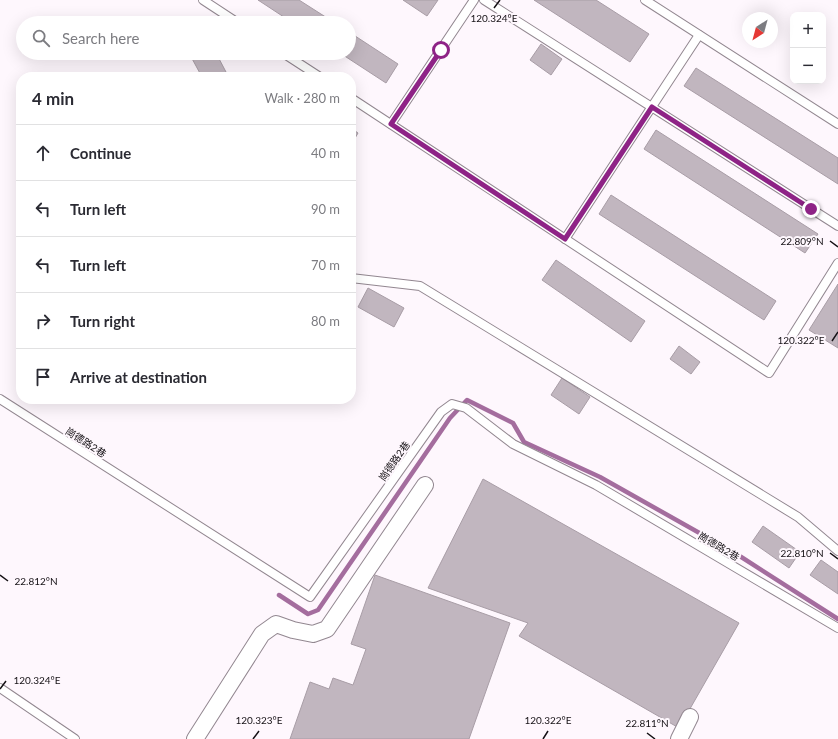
<!DOCTYPE html>
<meta charset="utf-8">
<style>
:root{--surface:#fff;--page:#f2f2f3;--text:#2b2b33;--muted:#7c7c81;--line:#e1e1e2}
body{margin:0;font-family:Lato,"Noto Sans TC",sans-serif;background:var(--page);color:var(--text)}
.controls{position:absolute;right:12px;top:12px;display:grid;overflow:hidden;border-radius:8px;box-shadow:0 4px 16px #0002}
.controls button{width:36px;height:36px;display:grid;place-items:center;padding:0;border:0;border-bottom:1px solid var(--line);background:var(--surface);color:var(--text);font:20px sans-serif}
.compass{position:absolute;left:742px;top:12px;width:36px;height:36px;border-radius:50%;background:var(--surface);box-shadow:0 4px 16px #0002;rotate:216deg}
.stop{position:absolute;width:12px;height:12px;margin:-9px;border:3px solid #8e2386;border-radius:50%;background:#fff}
.stop.end{background:#8e2386;border-color:#fff;box-shadow:0 1px 4px #0008}
.list{margin:0;padding:0;list-style:none}
h2{display:flex;justify-content:space-between;align-items:center;height:52px;margin:0;padding:0 16px;font-size:17px}
h2 small{font-size:13px;font-weight:400;color:var(--muted)}
.list li{display:grid;grid-template-columns:26px 1fr auto;gap:12px;align-items:center;box-sizing:border-box;height:56px;padding:0 16px;border-top:1px solid var(--line)}
.list b{display:block;font-size:15px;white-space:nowrap}
.list em{font-size:13px;font-style:normal;color:var(--muted)}
.icon{flex:none;width:22px;height:22px;fill:none;stroke:currentColor;stroke-width:2;stroke-linecap:round;stroke-linejoin:round}
.map{position:relative;flex:none;width:838px;height:739px;overflow:hidden}
.search{position:absolute;background:var(--surface);box-shadow:0 4px 16px #0002;left:16px;top:16px;width:340px;height:44px;display:flex;align-items:center;gap:10px;box-sizing:border-box;padding:0 14px;border-radius:22px;color:var(--muted);font-size:15px}
.panel{position:absolute;background:var(--surface);box-shadow:0 4px 16px #0002;left:16px;top:72px;width:340px;height:332px;border-radius:16px}
.map>svg:first-child{display:block}
</style>
<div class="map">
<svg width="838" height="739" viewBox="0 0 838 739">
<rect width="100%" height="100%" fill="#fef7fd"/>
<g fill="none" stroke-linecap="round" stroke-linejoin="round">
<polyline stroke="#a46d9e" stroke-width="4.5" points="279,595 308,614 318,610 450,418 467,400 513,423 524,442 600,477 735,553 838,619"/>
</g>
<g fill="#c1b6bf" stroke="#a89da6">
<polygon points="258,0 299,0 335,23 293,23"/>
<polygon points="403,0 438,0 427,16"/>
<polygon points="534,0 596,0 649,34 630,62"/>
<polygon points="349,32 398,64 386,83 340,53 349,53"/>
<polygon points="541,44 562,59 551,75 530,60"/>
<polygon points="189,53 216,53 226,72 217,77 202,77"/>
<polygon points="696,68 838,158 838,184 684,86"/>
<polygon points="351,128 358,133 351,145"/>
<polygon points="656,130 818,234 805,253 644,149"/>
<polygon points="611,195 776,301 764,320 599,214"/>
<polygon points="556,260 645,321 631,342 542,280"/>
<polygon points="838,284 838,348 809,330"/>
<polygon points="368,288 404,308 394,327 358,307"/>
<polygon points="679,346 700,362 691,374 670,359"/>
<polygon points="562,378 590,397 579,414 551,395"/>
<polygon points="483,479 739,623 679,728 519,636 528,623 428,588"/>
<polygon points="763,526 800,552 789,568 752,542"/>
<polygon points="821,560 838,572 838,594 810,575"/>
<polygon points="375,575 510,623 469,739 290,739 310,682 329,689 333,678 353,685 366,649 351,644"/>
</g>
<g fill="none" stroke-linecap="round" stroke-linejoin="round">
<defs>
<g id="service">
<polyline points="203,0 238,23"/>
<polyline points="484,0 838,226"/>
<polyline points="645,0 838,124"/>
<polyline points="283,53 320,77"/>
<polyline points="351,98 769,373 838,263"/>
<polyline points="391,124 474,0"/>
<polyline points="565,239 699,35"/>
<polyline points="351,278 420,286 798,517 838,551"/>
<polyline points="0,399 310,597 441,412 452,404 466,408 513,444 596,485 838,628"/>
<polyline points="0,688 75,739"/>
</g>
<g id="minor">
<polyline points="195,739 262,634 276,624 293,630 313,634 327,629 425,485"/>
<polyline points="679,739 690,717"/>
</g>
</defs>
<use href="#service" stroke="#928790" stroke-width="10"/>
<use href="#minor" stroke="#928790" stroke-width="18"/>
<use href="#service" stroke="#fff" stroke-width="8"/>
<use href="#minor" stroke="#fff" stroke-width="16"/>
</g>
<g fill="none" stroke-linecap="round" stroke-linejoin="round">
<polyline stroke="#8e2386" stroke-width="5" points="441,50 391,124 565,239 652,107 811,209"/>
</g>
<path fill="none" stroke="#151115" stroke-width="1.5" d="M494,8L500,0M830,241L838,247M832,341L838,332M830,553L838,559M0,575L8,581M0,689L6,681M647,733L655,739M253,739L259,731M543,739L548,731"/>
<g text-anchor="middle" dominant-baseline="central" stroke-width="4" stroke-linejoin="round" paint-order="stroke">
<g font-size="10" fill="#151115" stroke="#fef7fd">
<text transform="translate(86 442) rotate(33)">崗德路2巷</text>
<text transform="translate(394 461) rotate(-55)">崗德路2巷</text>
<text transform="translate(719 546) rotate(31)">崗德路2巷</text>
</g>
</g>
<g font-size="10" text-anchor="middle" fill="#151115" stroke="#fef7fd" stroke-width="4" stroke-linejoin="round" paint-order="stroke">
<text x="494" y="22">120.324°E</text>
<text x="802" y="245">22.809°N</text>
<text x="801" y="344">120.322°E</text>
<text x="802" y="557">22.810°N</text>
<text x="36" y="585">22.812°N</text>
<text x="37" y="684">120.324°E</text>
<text x="259" y="724">120.323°E</text>
<text x="548" y="724">120.322°E</text>
<text x="647" y="727">22.811°N</text>
</g>
</svg>
<div class="controls">
<button>+</button>
<button>−</button>
</div>
<svg class="compass" viewBox="-18 -18 36 36"><path d="M0-13l5 13h-10z" fill="#e53935"/><path d="M0 13l5-13h-10z" fill="#7c7c81"/></svg>
<div class="stop" style="left:441px;top:50px"></div>
<div class="stop end" style="left:811px;top:209px"></div>
<div class="search"><svg class="icon" aria-label="search" viewBox="0 0 24 24"><circle cx="10" cy="10" r="6"/><path d="M15 15l6 6"/></svg>Search here</div>
<section class="panel">
<h2>4 min<small>Walk · 280 m</small></h2>
<ul class="list">
<li><svg class="icon" aria-label="ahead" viewBox="0 0 24 24"><path d="M12 20V5M6 11l6-6 6 6"/></svg><div><b>Continue</b></div><em>40 m</em></li>
<li><svg class="icon" aria-label="left" viewBox="0 0 24 24"><path d="M17 20v-9H6M10 6l-5 5 5 5"/></svg><div><b>Turn left</b></div><em>90 m</em></li>
<li><svg class="icon" aria-label="left" viewBox="0 0 24 24"><path d="M17 20v-9H6M10 6l-5 5 5 5"/></svg><div><b>Turn left</b></div><em>70 m</em></li>
<li><svg class="icon" aria-label="right" viewBox="0 0 24 24"><path d="M7 20v-9h11M14 6l5 5-5 5"/></svg><div><b>Turn right</b></div><em>80 m</em></li>
<li><svg class="icon" aria-label="arrive" viewBox="0 0 24 24"><path d="M6 21V4h12l-3 4 3 4H6"/></svg><div><b>Arrive at destination</b></div></li>
</ul>
</section>
</div>
